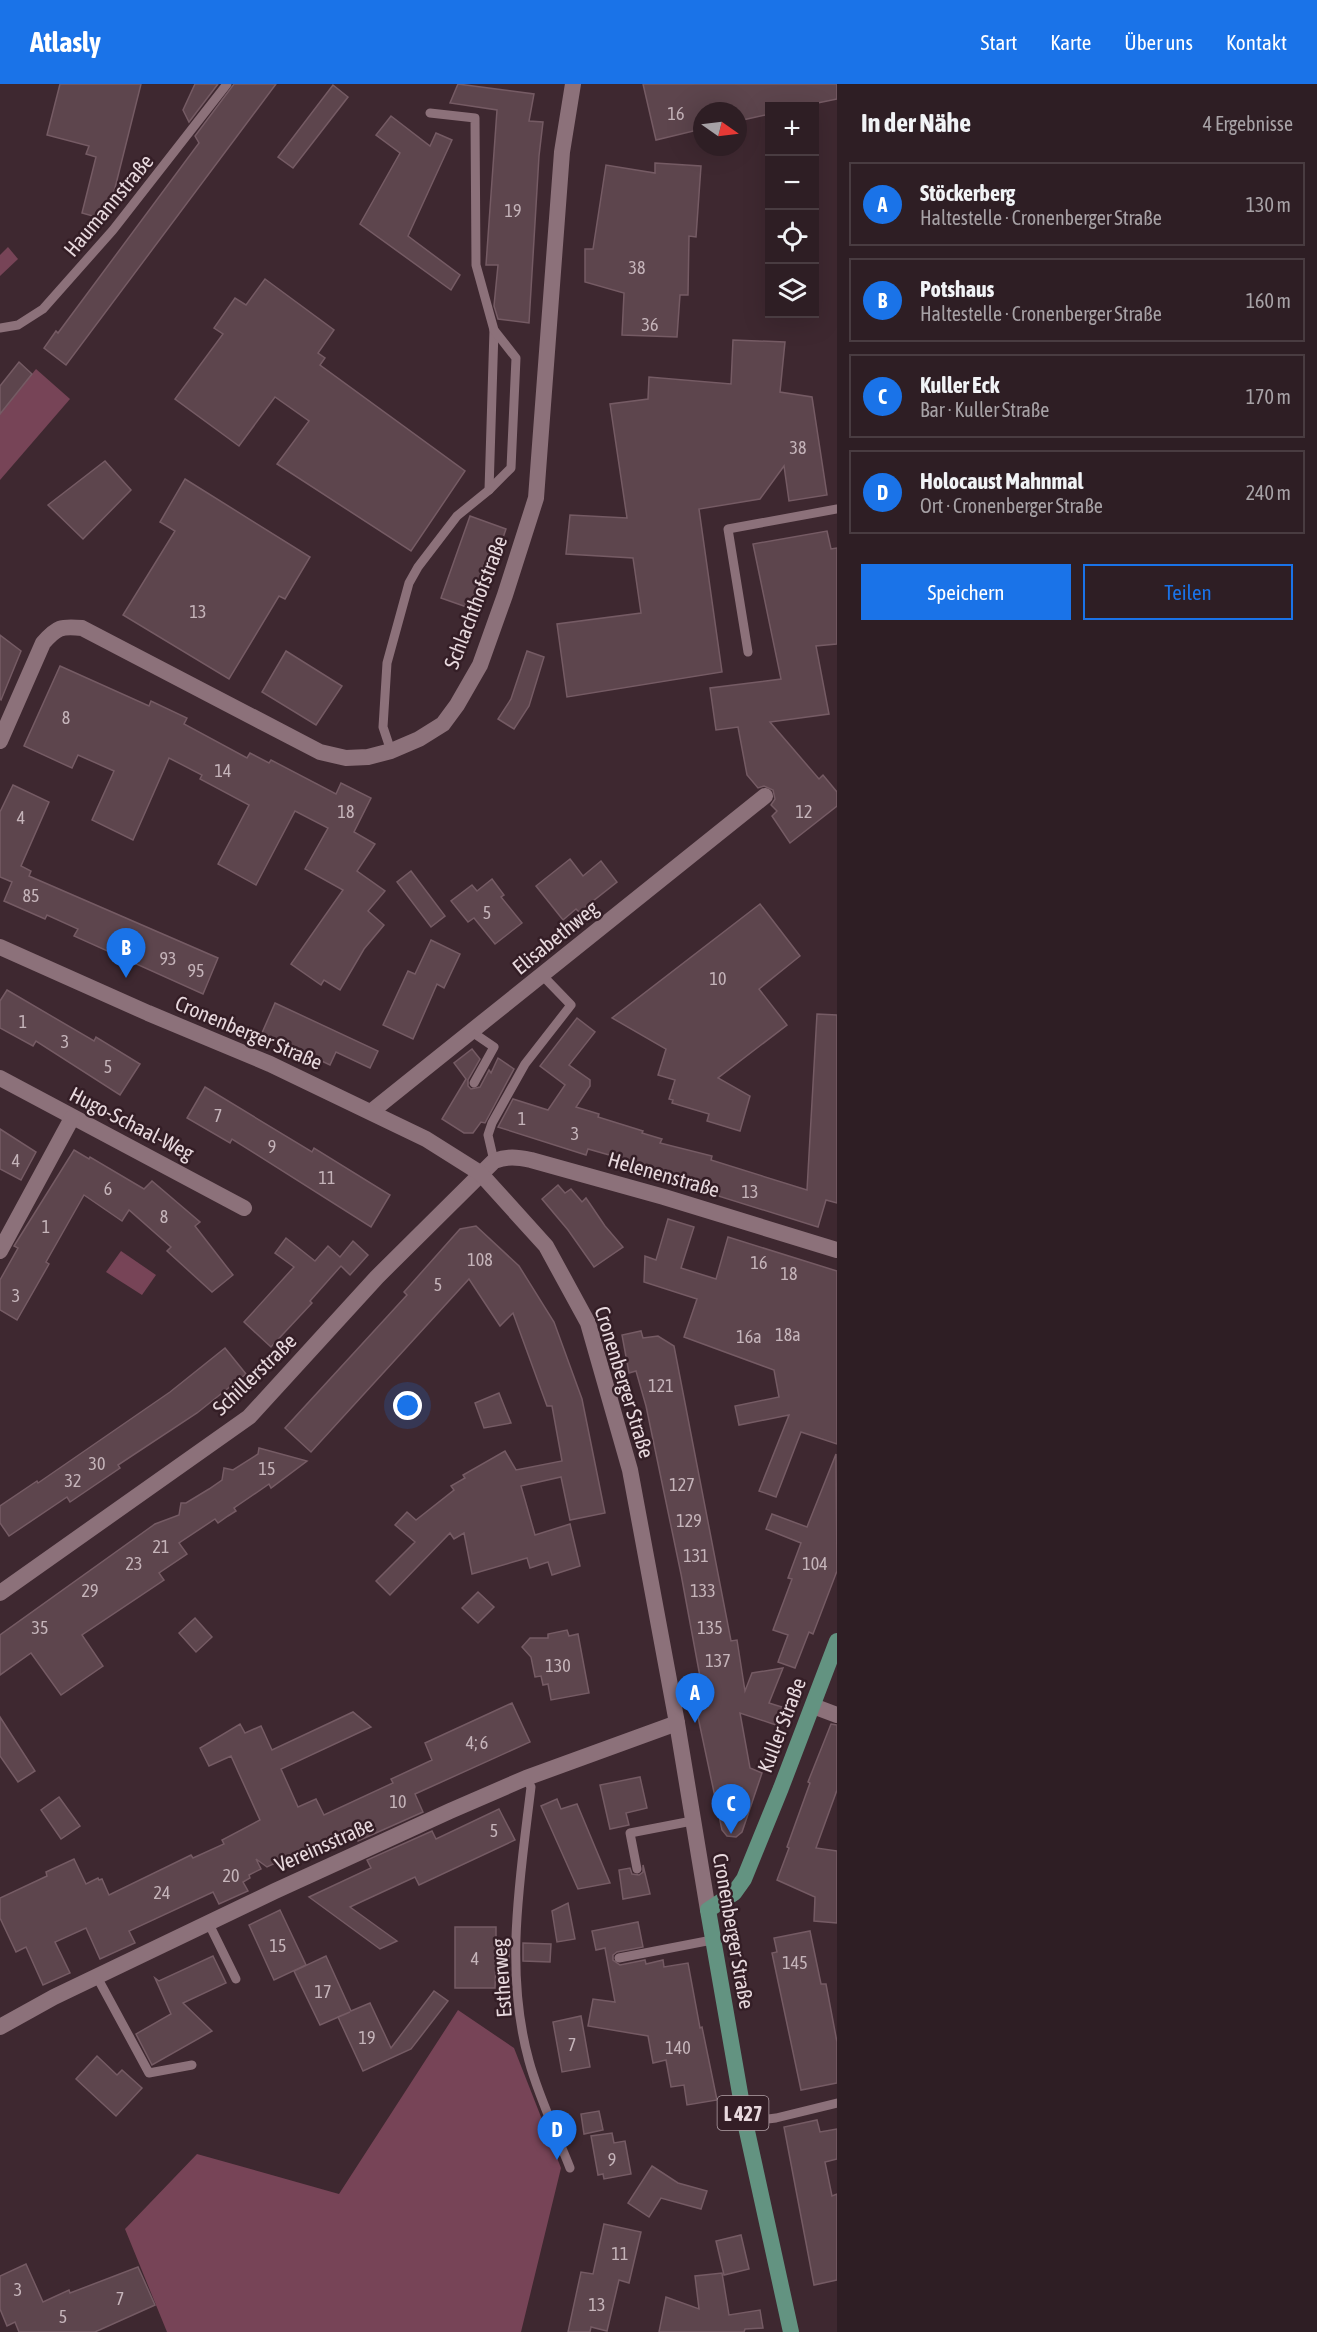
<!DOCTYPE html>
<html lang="de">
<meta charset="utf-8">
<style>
:root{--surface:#2e1e24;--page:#36272c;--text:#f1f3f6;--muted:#a7a2a6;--line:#493c41;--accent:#1a73e8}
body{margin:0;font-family:"Asap Condensed",sans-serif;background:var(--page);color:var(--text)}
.controls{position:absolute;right:18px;top:18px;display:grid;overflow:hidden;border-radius:0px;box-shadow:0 6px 24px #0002}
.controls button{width:54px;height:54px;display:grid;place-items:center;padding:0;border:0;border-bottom:2px solid var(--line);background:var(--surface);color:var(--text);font:30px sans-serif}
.compass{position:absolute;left:693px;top:18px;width:54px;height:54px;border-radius:50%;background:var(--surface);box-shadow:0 6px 24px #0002;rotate:104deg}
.you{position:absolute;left:408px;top:1322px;width:21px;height:21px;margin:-15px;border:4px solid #fff;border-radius:50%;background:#1a73e8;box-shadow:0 0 0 9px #1a73e833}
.badge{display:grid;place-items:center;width:39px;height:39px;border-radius:50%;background:var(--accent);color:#fff;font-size:20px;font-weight:700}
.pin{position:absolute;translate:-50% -50px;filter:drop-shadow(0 2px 3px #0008)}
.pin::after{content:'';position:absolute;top:32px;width:21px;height:18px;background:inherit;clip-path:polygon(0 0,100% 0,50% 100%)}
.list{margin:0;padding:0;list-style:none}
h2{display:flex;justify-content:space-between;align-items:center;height:78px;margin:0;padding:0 24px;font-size:26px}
h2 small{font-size:20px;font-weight:400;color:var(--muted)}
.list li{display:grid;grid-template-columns:39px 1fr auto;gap:18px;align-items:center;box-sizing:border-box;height:84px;margin:0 12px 12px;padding:0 12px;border:2px solid var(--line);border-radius:0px}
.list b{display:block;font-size:22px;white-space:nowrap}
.list p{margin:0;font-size:20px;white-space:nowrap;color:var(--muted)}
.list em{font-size:20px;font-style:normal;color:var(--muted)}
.actions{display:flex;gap:12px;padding:18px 24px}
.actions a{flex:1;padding:14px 0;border:2px solid var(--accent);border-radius:0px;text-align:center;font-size:21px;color:var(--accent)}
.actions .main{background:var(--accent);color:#fff}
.icon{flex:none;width:33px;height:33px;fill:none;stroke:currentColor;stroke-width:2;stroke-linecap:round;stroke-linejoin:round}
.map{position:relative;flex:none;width:837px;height:2248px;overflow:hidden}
header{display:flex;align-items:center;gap:36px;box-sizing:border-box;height:84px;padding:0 30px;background:var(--accent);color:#fff}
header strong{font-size:28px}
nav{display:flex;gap:33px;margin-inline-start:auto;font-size:21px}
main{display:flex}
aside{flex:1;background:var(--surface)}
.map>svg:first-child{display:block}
</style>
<header>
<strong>Atlasly</strong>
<nav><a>Start</a><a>Karte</a><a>Über uns</a><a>Kontakt</a></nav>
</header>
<main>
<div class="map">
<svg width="837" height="2248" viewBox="0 0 837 2248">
<rect width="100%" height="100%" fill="#3e2830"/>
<g fill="#774457">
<polygon points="8,163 18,175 0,192 0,171"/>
<polygon points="36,285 70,315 0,396 0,330"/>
<polygon points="121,1167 156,1191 142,1211 106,1188"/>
<polygon points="458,1926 514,1964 561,2084 521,2248 167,2248 125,2145 197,2070 339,2110"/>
</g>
<g fill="#5d454d" stroke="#755b64" stroke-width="1.5">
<polygon points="60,0 141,0 107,136 82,129 96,73 86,70 89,62 47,51"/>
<polygon points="195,0 218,0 189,38 183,26"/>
<polygon points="234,0 276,0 66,281 44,264 56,247 58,249 199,59 195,52"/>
<polygon points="458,0 534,10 529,37 543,38 539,72 529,239 498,235 494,222 498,181 486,181 497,26 450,19"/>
<polygon points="643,0 837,0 837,15 803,22 770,22 770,30 738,37 738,27 702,27 702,45 656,56"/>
<polygon points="333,1 348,13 293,84 278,73"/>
<polygon points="391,32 430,62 436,49 452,56 408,152 460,191 451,206 360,140 400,69 376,51"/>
<polygon points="655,79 701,82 696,153 689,152 688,211 680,211 677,253 622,251 624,209 585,198 585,165 593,165 606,81 655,89"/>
<polygon points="265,195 334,246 318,269 325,274 320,281 465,387 411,467 277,380 309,337 275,313 239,362 175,315 223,250 214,244 235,214 246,221"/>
<polygon points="733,256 785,258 780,308 812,313 827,411 789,417 784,382 760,415 699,425 722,588 567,613 557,540 641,529 633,474 566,470 570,431 627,434 610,320 648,315 649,293 731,300"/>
<polygon points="19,278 32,290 0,330 0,302"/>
<polygon points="105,377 131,406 83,455 48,421"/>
<polygon points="185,395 310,473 285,515 279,512 229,595 123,531 175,447 160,438"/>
<polygon points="470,432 506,445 478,527 441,514"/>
<polygon points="827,447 831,465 837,464 837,560 816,562 829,630 770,638 819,695 823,691 837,708 837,722 790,759 772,732 777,727 771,721 775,715 773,706 764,702 758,704 747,691 738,643 716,646 710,604 781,595 753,460"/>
<polygon points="0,551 21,567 1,616 0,615"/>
<polygon points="286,567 342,602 316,641 262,608"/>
<polygon points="527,567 544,573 529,622 514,645 498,635 511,615"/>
<polygon points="60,582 149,622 151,617 187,634 184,640 247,674 250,669 269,679 271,676 336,710 341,699 371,714 354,748 375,760 357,787 385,807 368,827 384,841 364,865 340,906 324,896 321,901 291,880 343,806 305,785 328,744 295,727 256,801 218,780 249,721 200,695 202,691 169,674 133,756 92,736 114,687 78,671 72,684 24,662"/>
<polygon points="13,701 49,718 21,782 31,787 29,792 218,874 203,910 74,852 78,845 47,831 45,835 4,817 12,798 0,793 0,728"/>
<polygon points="570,775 583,792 601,777 617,798 579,828 576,825 563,836 536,802"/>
<polygon points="411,787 445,832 431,843 397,798"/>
<polygon points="492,795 504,811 501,813 522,839 495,860 474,834 468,838 451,817 472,801 477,807"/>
<polygon points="760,820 800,872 759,905 787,941 718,994 750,1012 740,1047 707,1037 709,1030 672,1019 673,1016 669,1015 675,996 658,991 666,965 612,934"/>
<polygon points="431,856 460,870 444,904 437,900 413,955 383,941 408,887 415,890"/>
<polygon points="7,906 94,957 96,953 140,980 120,1011 36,957 33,962 0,944 0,917"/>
<polygon points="275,919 378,967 370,984 336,968 330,981 262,949"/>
<polygon points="817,930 837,931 837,1119 826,1116 818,1143 632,1085 634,1078 588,1065 586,1071 498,1043 513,1015 548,1026 565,1001 540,982 577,934 595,948 569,981 590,996 590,1002 576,1023 599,1030 598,1033 643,1047 642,1049 662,1055 660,1059 712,1072 711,1076 807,1106"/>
<polygon points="472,965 480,975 468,996 468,1002 471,1005 480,1003 489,986 491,989 498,974 514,985 485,1039 481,1038 473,1049 464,1049 442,1035 466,995 454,979"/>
<polygon points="205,1003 312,1068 314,1064 390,1111 371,1143 232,1055 230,1059 187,1034"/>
<polygon points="0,1045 36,1068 21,1096 0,1085"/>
<polygon points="74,1066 89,1075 90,1073 144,1105 152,1097 200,1138 195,1142 233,1191 212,1208 167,1167 171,1163 129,1126 122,1137 84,1111 46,1178 49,1180 17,1236 0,1226 0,1196 18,1164 14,1162"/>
<polygon points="558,1101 565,1109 571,1105 582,1118 586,1114 605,1142 623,1163 594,1183 568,1146 542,1115"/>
<polygon points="668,1135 694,1143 681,1184 716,1195 728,1153 837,1187 837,1360 801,1348 776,1413 759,1407 789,1331 739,1341 735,1322 779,1313 774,1286 684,1253 697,1215 644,1198 645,1172 656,1176"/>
<polygon points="476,1142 519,1182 554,1238 582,1315 605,1429 570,1436 561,1393 521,1402 535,1451 570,1440 580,1482 552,1491 548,1478 530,1484 527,1474 472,1490 464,1449 454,1455 450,1449 390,1511 376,1497 415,1458 395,1441 407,1428 416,1436 454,1406 451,1402 465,1394 463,1391 505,1367 516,1386 562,1377 552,1322 547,1322 513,1229 500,1242 469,1195 311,1368 285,1344 407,1211 404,1208 460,1145"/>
<polygon points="286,1154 315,1177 328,1162 340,1173 353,1157 368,1171 350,1191 341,1182 310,1217 312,1219 271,1263 244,1238 294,1183 275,1169"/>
<polygon points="641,1247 643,1254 658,1252 674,1262 731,1557 737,1556 745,1607 752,1589 783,1584 769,1619 785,1624 779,1642 740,1629 750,1684 762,1689 742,1748 736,1753 727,1752 722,1746 691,1600 701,1598 681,1490 646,1322 636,1287 629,1289 622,1251"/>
<polygon points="225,1264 246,1290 197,1329 118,1381 120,1384 70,1418 67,1413 9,1452 0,1439 0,1422 37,1397 38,1399 170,1308"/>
<polygon points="499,1309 511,1339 484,1344 475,1319"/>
<polygon points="259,1364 307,1377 271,1404 269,1400 234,1424 236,1427 228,1432 218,1439 215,1435 179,1459 187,1470 159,1489 164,1496 82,1551 103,1582 61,1611 31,1569 0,1591 0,1551 155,1440 179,1431 181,1419 186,1419 209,1405 222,1396 224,1384 233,1386 258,1370"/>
<polygon points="836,1370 837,1487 813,1550 809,1548 795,1584 778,1578 788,1551 773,1546 792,1495 788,1494 801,1459 766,1445 772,1430 807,1443"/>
<polygon points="478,1508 494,1523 478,1539 462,1524"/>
<polygon points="195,1534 212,1553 196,1568 179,1549"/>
<polygon points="567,1546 569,1552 578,1550 589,1609 551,1616 548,1600 543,1601 541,1592 535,1593 531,1573 522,1563 530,1554 548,1554 548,1550"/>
<polygon points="512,1619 530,1658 415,1710 423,1728 358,1757 352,1744 325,1756 322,1761 316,1764 310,1763 267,1783 256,1775 261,1785 249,1791 250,1794 243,1798 248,1807 219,1820 213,1808 129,1847 135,1859 100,1875 86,1844 55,1858 70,1889 43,1901 26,1863 16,1868 0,1834 0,1814 47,1792 46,1788 74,1775 86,1800 98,1794 99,1796 102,1795 109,1811 191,1771 193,1774 224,1760 222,1756 260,1736 231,1672 209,1682 200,1664 240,1640 245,1649 261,1642 272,1666 353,1628 371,1643 281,1685 298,1723 316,1715 324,1731 393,1699 391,1695 432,1676 425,1659"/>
<polygon points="0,1633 35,1687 18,1698 0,1672"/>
<polygon points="831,1640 837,1641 837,1706 816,1764 837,1767 837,1839 814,1837 815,1813 777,1796 789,1764 787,1763 810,1699 808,1698"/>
<polygon points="640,1693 647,1724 626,1729 629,1741 610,1745 600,1701"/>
<polygon points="59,1713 80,1742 61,1755 41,1726"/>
<polygon points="557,1715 561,1725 577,1720 610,1799 578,1805 541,1722"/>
<polygon points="499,1725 515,1756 419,1801 415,1793 350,1823 397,1857 380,1865 309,1813 371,1784 367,1776 432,1747 436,1755"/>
<polygon points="643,1781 650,1810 623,1815 619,1786 630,1784 632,1790 639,1791 643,1788"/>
<polygon points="568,1819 575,1855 557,1858 552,1827"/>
<polygon points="280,1826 306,1881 274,1896 249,1841"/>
<polygon points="638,1838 643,1863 617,1868 613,1871 613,1876 620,1881 645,1876 646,1880 663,1876 664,1883 688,1879 700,1944 702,1943 717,2016 687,2021 684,2001 671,2003 666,1976 653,1979 648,1952 588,1942 593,1915 615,1918 605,1864 596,1866 592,1847"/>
<polygon points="455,1843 496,1843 496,1859 509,1859 509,1877 496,1876 495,1904 455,1904"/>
<polygon points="810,1847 821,1900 826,1900 837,1958 837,1999 801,2006 772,1869 777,1868 774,1854"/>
<polygon points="523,1859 551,1860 550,1878 523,1877"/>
<polygon points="213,1872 226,1899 183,1919 212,1947 152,1981 136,1950 171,1930 155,1894 159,1897"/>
<polygon points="326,1872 351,1927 370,1919 391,1964 434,1907 448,1917 411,1965 363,1987 338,1933 350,1928 320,1941 294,1887"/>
<polygon points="581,1932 590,1983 562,1988 553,1938"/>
<polygon points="97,1972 117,1991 122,1986 142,2004 116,2032 76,1995"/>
<polygon points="599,2027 603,2046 584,2050 581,2030"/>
<polygon points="817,2036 820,2048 837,2045 837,2075 825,2078 832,2112 837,2110 837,2196 814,2201 784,2043"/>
<polygon points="612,2049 614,2059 625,2057 631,2090 604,2095 603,2090 598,2091 591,2052"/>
<polygon points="652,2082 678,2099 707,2107 701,2125 661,2114 649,2133 628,2119"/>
<polygon points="604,2140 641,2148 629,2199 619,2196 607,2247 591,2243 590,2248 568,2248 581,2188 593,2190"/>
<polygon points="741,2151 749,2185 724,2191 716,2157"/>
<polygon points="26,2180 43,2218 69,2206 70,2209 138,2183 155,2221 95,2248 19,2248 15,2238 7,2242 0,2225 0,2192"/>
<polygon points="722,2189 729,2231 760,2226 763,2244 745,2245 744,2248 659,2248 666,2213 699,2225 695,2192"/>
</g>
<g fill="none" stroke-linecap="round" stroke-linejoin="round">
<g stroke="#8c717a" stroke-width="9">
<polyline points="0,244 18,241 43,225 113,146 227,0"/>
<polyline points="489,406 494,246"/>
<polyline points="748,568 728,445 837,425"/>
<polyline points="391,667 383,643 387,579 409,499 418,483 457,432 489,406 511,384 516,274 494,246 476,181 475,34 430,29"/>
<polyline points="472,948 494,963 474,999"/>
<polyline points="494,1077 488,1051 492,1039 525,980 571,921 543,892"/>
<path d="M526,1694L531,1703C520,1795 504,1887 529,1977C538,2011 557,2051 570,2084"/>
<polyline points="637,1785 630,1749 692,1737"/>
<polyline points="209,1840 236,1895"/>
<polyline points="619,1874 712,1856"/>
<polyline points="97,1893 149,1989 192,1981"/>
<polyline points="745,2038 776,2034 837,2019"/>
</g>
<g stroke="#8c717a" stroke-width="16">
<path d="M0,657L43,559C57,543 61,542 82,544L320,668L346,674L368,673L391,667L419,655L443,640L457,621L480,581L505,511L536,414L562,68L573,0"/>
<polyline points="0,994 244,1124"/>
<polyline points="372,1027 765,712"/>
<polyline points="0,1167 72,1034"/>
<path d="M0,1509L249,1333L377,1193L494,1077C507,1072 517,1073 531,1076L664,1113L837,1166"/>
<polyline points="813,1622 837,1631"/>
<polyline points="0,1943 54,1913 275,1807 450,1727 526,1694 677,1639"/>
</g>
<polyline stroke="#8c717a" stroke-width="16" points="0,863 148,929 270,980 426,1055 480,1089 546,1162 588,1239 630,1386 677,1639 708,1826"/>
<polyline stroke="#639381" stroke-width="16" points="791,2248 745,2038 708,1826 734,1809 744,1795 781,1704 837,1557"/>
</g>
<g text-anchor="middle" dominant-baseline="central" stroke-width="5" stroke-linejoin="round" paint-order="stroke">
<g font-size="18" fill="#c5b4ba">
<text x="676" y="29">16</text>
<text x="513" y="126">19</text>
<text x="637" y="183">38</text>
<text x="650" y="240">36</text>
<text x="798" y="363">38</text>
<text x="198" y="527">13</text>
<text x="66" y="633">8</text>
<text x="223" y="686">14</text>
<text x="346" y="727">18</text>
<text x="804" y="727">12</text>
<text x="21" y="733">4</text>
<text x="31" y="811">85</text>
<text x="487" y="828">5</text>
<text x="168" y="874">93</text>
<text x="196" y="886">95</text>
<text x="718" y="894">10</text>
<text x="23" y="937">1</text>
<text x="65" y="957">3</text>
<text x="108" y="982">5</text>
<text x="218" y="1031">7</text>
<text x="522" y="1034">1</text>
<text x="575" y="1049">3</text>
<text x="272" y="1062">9</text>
<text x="16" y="1076">4</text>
<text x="327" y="1093">11</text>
<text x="108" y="1104">6</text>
<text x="750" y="1107">13</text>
<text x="164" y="1132">8</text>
<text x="46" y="1142">1</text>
<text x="480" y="1175">108</text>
<text x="759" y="1178">16</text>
<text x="789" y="1189">18</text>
<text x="438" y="1200">5</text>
<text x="16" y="1211">3</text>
<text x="788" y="1250">18a</text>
<text x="749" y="1252">16a</text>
<text x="661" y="1301">121</text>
<text x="97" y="1379">30</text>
<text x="267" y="1384">15</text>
<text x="73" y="1396">32</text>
<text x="682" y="1400">127</text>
<text x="689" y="1436">129</text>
<text x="161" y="1462">21</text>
<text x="696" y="1471">131</text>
<text x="134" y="1479">23</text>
<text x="815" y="1479">104</text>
<text x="90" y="1506">29</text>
<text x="703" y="1506">133</text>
<text x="40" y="1543">35</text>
<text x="710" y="1543">135</text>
<text x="718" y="1576">137</text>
<text x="558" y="1581">130</text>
<text x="477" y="1658">4; 6</text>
<text x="398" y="1717">10</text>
<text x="494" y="1746">5</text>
<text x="231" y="1791">20</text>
<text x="162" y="1808">24</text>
<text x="278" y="1861">15</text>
<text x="475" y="1874">4</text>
<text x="795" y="1878">145</text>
<text x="323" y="1907">17</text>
<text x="367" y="1953">19</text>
<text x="572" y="1960">7</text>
<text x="678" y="1963">140</text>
<text x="612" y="2075">9</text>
<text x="620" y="2169">11</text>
<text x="18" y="2205">3</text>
<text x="120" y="2214">7</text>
<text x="597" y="2220">13</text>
<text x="63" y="2232">5</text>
</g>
<rect fill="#341e26" stroke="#b2a1a7" stroke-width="1.5" x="717.5" y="2012" width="51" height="34" rx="4.5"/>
<g font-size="20" font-weight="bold" fill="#e8d9de">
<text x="743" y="2029">L 427</text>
</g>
<g font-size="21" fill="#e8d9de" stroke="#341e26">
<text transform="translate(108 121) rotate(-50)">Haumannstraße</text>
<text transform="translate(475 518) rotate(-69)">Schlachthofstraße</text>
<text transform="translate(555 853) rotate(-39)">Elisabethweg</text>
<text transform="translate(249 948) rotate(23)">Cronenberger Straße</text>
<text transform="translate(132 1039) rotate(27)">Hugo-Schaal-Weg</text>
<text transform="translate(664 1090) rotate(16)">Helenenstraße</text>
<text transform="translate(254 1290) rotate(-44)">Schillerstraße</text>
<text transform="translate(625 1298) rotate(73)">Cronenberger Straße</text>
<text transform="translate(781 1641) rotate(-69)">Kuller Straße</text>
<text transform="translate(324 1760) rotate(-24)">Vereinsstraße</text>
<text transform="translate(734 1847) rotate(80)">Cronenberger Straße</text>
<text transform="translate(501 1894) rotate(-94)">Estherweg</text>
</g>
</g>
</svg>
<div class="controls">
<button>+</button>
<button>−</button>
<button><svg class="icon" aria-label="locate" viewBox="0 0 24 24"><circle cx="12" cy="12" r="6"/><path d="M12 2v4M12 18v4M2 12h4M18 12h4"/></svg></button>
<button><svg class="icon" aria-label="layers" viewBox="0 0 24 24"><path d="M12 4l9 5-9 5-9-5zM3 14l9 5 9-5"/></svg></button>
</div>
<svg class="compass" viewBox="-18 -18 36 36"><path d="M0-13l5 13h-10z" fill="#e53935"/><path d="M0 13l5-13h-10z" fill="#a7a2a6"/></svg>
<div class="you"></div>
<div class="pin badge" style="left:695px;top:1639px">A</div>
<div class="pin badge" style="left:126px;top:894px">B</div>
<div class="pin badge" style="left:731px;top:1750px">C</div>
<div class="pin badge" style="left:557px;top:2076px">D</div>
</div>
<aside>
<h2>In der Nähe<small>4 Ergebnisse</small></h2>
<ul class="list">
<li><span class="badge">A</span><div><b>Stöckerberg</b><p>Haltestelle · Cronenberger Straße</p></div><em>130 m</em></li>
<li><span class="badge">B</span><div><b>Potshaus</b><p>Haltestelle · Cronenberger Straße</p></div><em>160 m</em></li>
<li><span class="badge">C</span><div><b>Kuller Eck</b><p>Bar · Kuller Straße</p></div><em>170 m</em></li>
<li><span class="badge">D</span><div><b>Holocaust Mahnmal</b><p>Ort · Cronenberger Straße</p></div><em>240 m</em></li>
</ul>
<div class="actions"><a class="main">Speichern</a><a>Teilen</a></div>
</aside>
</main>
